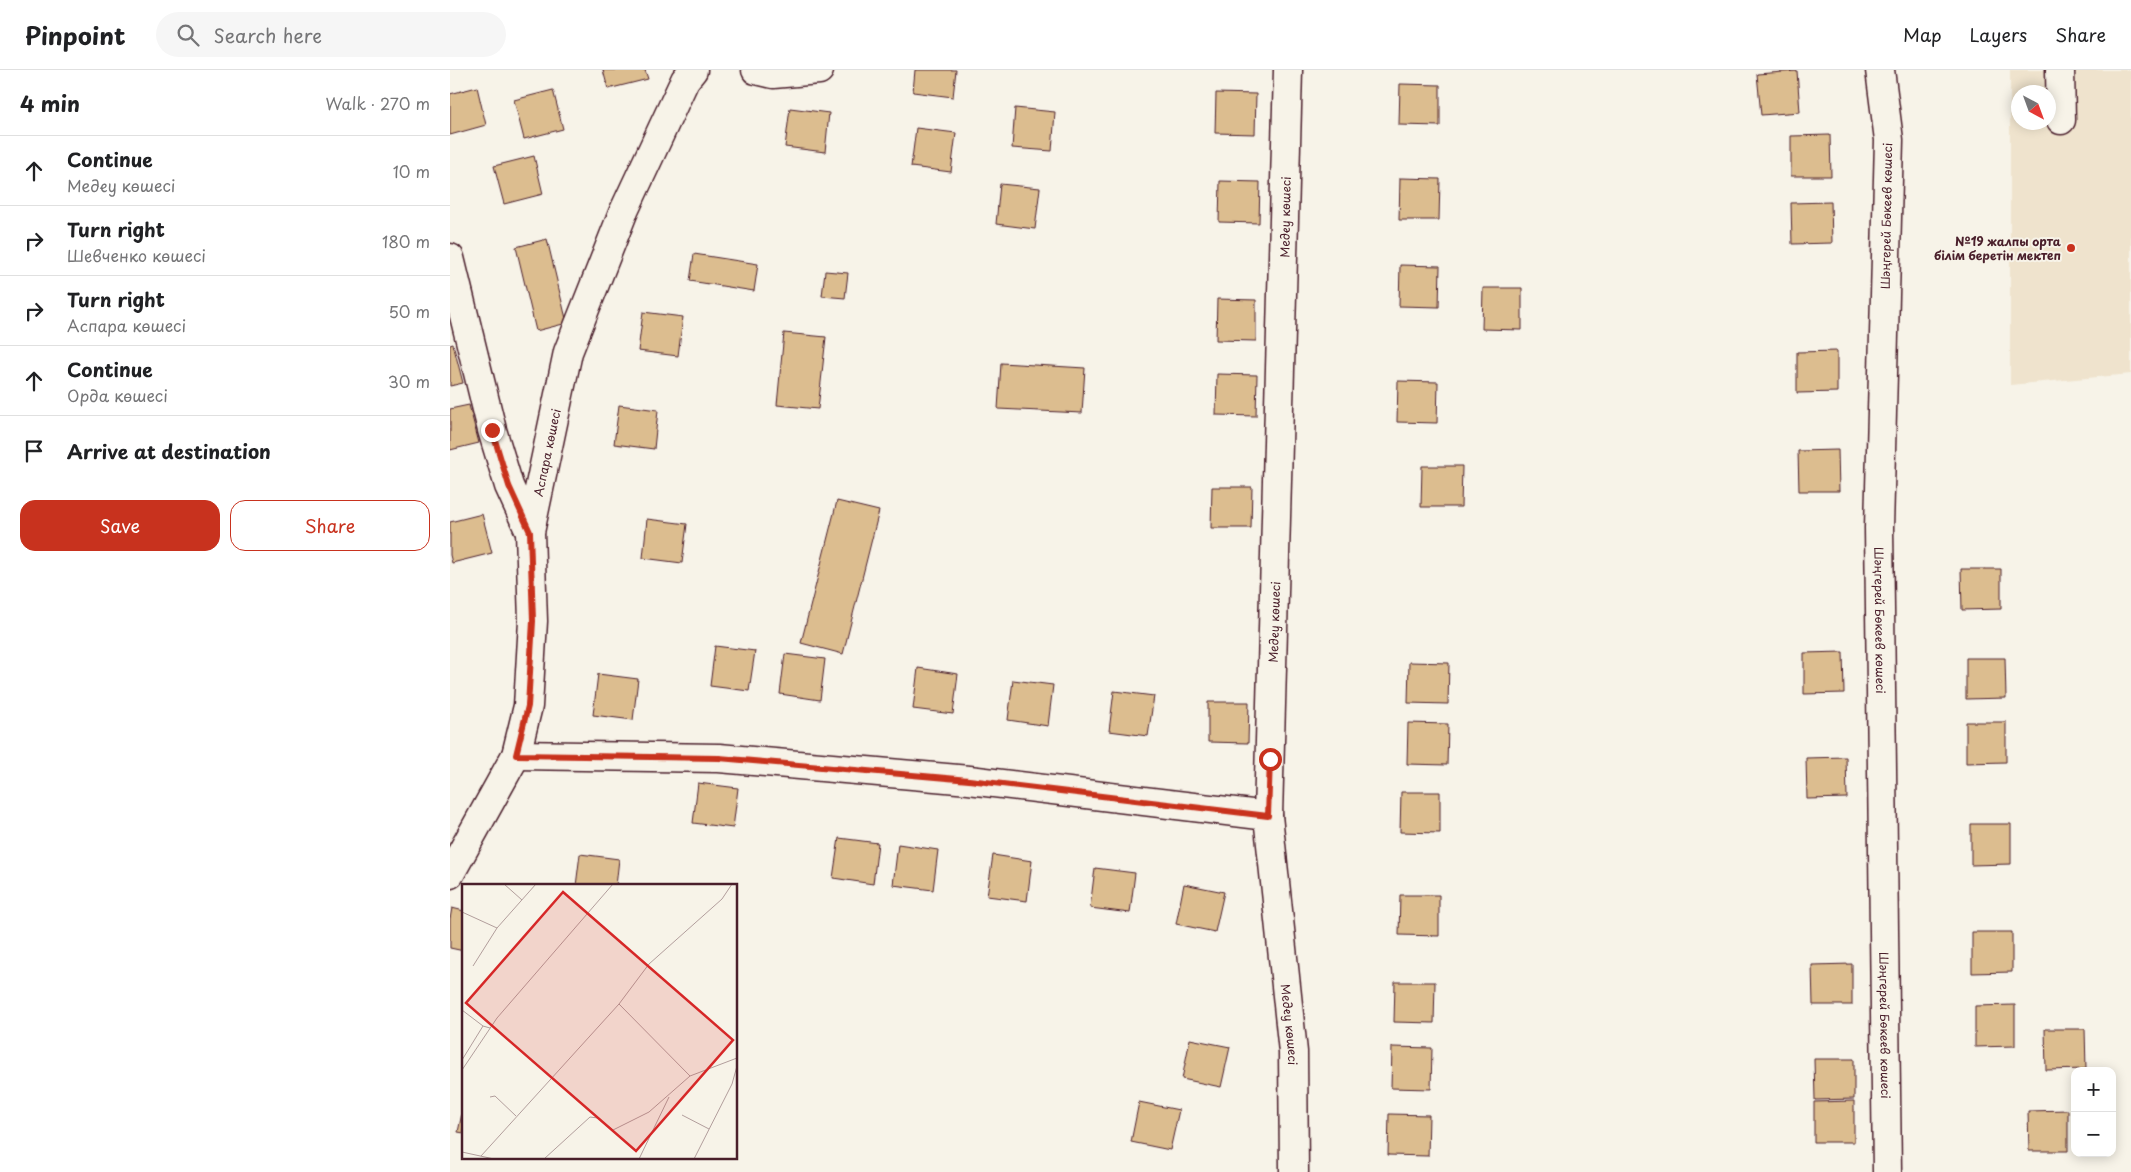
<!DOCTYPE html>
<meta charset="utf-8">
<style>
:root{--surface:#fff;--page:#f6f6f6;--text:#202124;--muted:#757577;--line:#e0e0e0;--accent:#c8321e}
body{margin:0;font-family:"Playpen Sans",sans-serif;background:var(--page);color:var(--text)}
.controls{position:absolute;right:15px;bottom:15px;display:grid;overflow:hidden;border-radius:10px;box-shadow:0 2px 12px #0003}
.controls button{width:45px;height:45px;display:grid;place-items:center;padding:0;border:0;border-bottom:1px solid var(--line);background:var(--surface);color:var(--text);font:25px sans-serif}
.compass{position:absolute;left:1561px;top:15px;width:45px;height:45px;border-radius:50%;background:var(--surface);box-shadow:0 2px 12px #0003;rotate:139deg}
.stop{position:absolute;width:15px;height:15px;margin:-11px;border:4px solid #c8321e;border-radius:50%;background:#fff}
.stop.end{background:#c8321e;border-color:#fff;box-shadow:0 1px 5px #0008}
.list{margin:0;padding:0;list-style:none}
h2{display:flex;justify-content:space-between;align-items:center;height:65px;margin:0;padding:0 20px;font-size:21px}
h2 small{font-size:16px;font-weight:400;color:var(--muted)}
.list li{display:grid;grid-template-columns:32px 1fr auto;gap:15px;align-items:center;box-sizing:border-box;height:70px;padding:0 20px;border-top:1px solid var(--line)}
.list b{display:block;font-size:19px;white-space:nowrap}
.list p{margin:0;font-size:16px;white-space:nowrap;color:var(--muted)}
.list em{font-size:16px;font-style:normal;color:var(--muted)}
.actions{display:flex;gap:10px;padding:15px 20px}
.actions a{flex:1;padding:11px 0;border:1px solid var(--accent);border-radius:15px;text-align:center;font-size:18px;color:var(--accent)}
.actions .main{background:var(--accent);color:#fff}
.icon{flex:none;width:28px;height:28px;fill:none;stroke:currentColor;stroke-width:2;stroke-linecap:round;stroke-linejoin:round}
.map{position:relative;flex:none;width:1681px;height:1102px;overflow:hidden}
header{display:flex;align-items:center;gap:30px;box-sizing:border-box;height:70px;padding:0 25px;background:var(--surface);border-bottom:1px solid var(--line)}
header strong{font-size:24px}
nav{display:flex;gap:28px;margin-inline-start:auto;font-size:18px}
.search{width:350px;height:45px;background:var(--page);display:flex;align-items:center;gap:12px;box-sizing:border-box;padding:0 18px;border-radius:28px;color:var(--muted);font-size:19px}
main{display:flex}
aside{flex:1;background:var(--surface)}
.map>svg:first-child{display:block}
</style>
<header>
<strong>Pinpoint</strong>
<div class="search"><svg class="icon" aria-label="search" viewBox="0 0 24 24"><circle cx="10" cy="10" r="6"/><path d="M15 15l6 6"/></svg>Search here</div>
<nav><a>Map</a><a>Layers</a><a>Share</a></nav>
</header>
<main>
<aside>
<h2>4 min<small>Walk · 270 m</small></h2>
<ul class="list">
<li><svg class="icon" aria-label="ahead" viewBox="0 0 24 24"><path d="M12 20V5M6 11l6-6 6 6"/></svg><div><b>Continue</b><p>Медеу көшесі</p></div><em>10 m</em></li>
<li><svg class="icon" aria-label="right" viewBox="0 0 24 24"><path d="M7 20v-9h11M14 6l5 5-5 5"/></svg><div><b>Turn right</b><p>Шевченко көшесі</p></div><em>180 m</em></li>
<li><svg class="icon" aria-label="right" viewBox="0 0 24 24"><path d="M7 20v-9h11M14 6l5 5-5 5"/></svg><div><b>Turn right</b><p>Аспара көшесі</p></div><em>50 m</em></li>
<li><svg class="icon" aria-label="ahead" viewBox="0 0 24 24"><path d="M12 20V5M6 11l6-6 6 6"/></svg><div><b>Continue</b><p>Орда көшесі</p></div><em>30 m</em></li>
<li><svg class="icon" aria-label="arrive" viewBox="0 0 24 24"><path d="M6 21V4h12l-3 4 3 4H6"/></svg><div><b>Arrive at destination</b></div></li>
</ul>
<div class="actions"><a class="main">Save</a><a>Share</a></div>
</aside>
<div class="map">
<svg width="1681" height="1102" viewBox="0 0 1681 1102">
<rect width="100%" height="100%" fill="#f7f3e8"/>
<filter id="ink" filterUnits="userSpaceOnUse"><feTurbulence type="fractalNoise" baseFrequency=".02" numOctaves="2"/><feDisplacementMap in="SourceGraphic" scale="10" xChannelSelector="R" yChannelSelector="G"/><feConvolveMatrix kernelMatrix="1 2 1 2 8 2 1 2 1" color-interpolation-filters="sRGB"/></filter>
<g filter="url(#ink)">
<path fill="#efe3cd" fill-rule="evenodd" d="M1560,0H1681V304L1560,315ZM1568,22H1598V52H1568Z"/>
<g fill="#dcbd8f" stroke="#4a1f2b">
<polygon points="153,0 195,0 198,9 158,19"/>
<polygon points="465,0 506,0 503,27 463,22"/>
<polygon points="1347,1 1350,42 1311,45 1307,4"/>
<polygon points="950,14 990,15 990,56 949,55"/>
<polygon points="27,17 36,55 0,65 0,24"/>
<polygon points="103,20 113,59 74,69 64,30"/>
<polygon points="766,23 806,24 805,64 765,63"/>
<polygon points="340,38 379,43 375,82 335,77"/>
<polygon points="565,38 605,42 602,81 562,78"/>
<polygon points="466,58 506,63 501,102 461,97"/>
<polygon points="1380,65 1381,106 1341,106 1341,66"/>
<polygon points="84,86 93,124 54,134 44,96"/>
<polygon points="950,108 990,109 989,150 949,150"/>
<polygon points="770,111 810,112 809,153 769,152"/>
<polygon points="550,114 590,118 585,159 546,154"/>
<polygon points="1381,132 1382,173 1342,174 1341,133"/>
<polygon points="97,169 117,253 86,261 66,177"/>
<polygon points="244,184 308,194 304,221 240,211"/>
<polygon points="950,195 990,196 989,237 949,236"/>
<polygon points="375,201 398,203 395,228 372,226"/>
<polygon points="1033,218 1072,218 1072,260 1032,259"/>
<polygon points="767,229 806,230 806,271 766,270"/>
<polygon points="193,242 233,247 228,286 188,281"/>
<polygon points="334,263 376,267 368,339 327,335"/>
<polygon points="3,274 13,313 0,316 0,275"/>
<polygon points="1387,281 1387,322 1347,323 1347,282"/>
<polygon points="551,293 635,298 632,343 548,339"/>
<polygon points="767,304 807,305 806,346 766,345"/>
<polygon points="948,311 988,312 987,353 947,352"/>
<polygon points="19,335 29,373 0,380 0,339"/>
<polygon points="169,335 208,340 204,379 164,374"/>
<polygon points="1388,380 1389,421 1349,421 1348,381"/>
<polygon points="972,396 1012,396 1011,437 971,437"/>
<polygon points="762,417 802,417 801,458 761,458"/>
<polygon points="387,431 429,441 393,584 351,573"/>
<polygon points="32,444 42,483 2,493 0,485 0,452"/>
<polygon points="197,449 237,454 232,493 193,488"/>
<polygon points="1511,499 1551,499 1551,539 1512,540"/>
<polygon points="265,576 305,581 299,621 260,616"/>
<polygon points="1393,582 1394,623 1354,624 1354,583"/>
<polygon points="335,584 375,589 370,630 330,624"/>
<polygon points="1516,588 1555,588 1556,628 1516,629"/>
<polygon points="959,592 999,593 998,634 958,633"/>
<polygon points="468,598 508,604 503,644 463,639"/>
<polygon points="148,604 188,609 183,650 143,645"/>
<polygon points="563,610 603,615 598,656 558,650"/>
<polygon points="664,621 704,626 698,666 659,661"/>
<polygon points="758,632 799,632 798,673 758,672"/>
<polygon points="1516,652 1556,652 1556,692 1516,693"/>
<polygon points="958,653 998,654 997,695 957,694"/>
<polygon points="1396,687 1397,728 1357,729 1356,688"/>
<polygon points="248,713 288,718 283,758 243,753"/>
<polygon points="951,722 990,722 990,763 950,762"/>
<polygon points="1521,754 1561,754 1561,794 1521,795"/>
<polygon points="389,768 428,773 423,814 383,808"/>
<polygon points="448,774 488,780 483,820 443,815"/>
<polygon points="130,784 169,789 166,816 126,816"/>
<polygon points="543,785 582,791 577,831 537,826"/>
<polygon points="645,798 685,803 680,843 640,838"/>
<polygon points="734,814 774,822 765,862 726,854"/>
<polygon points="950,825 989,825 989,866 949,865"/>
<polygon points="2,838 14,841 14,881 0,878 0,849"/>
<polygon points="1522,862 1562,862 1562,902 1522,903"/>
<polygon points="1402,894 1402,935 1363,935 1362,895"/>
<polygon points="945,912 985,912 984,953 944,952"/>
<polygon points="1565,935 1565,976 1525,977 1525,936"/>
<polygon points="1595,959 1635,959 1636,999 1596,1000"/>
<polygon points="740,969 780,977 771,1017 732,1009"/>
<polygon points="942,977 982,978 981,1019 941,1018"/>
<polygon points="1364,989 1404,989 1404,1029 1365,1030"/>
<polygon points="1404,1031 1404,1072 1364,1072 1364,1032"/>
<polygon points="689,1032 729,1040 720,1080 681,1072"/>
<polygon points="14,1034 14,1063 8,1062"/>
<polygon points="1618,1040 1618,1081 1579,1081 1578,1041"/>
<polygon points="939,1044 979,1045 978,1086 938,1085"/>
</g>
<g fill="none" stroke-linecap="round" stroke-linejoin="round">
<defs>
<g id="minor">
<polyline points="306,0 323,4 369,0"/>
<path id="s1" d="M838,0L818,746L843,982L844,1102"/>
<path id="s2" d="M1430,0L1439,70L1429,458L1437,1102"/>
<polyline points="1610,0 1611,50"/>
<polyline points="0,188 42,360 59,416 80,462"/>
<polyline points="66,685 269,688 519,710 818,746"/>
<path id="s3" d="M0,804L66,685L78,636L83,551L80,462L118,282L173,143L235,10L243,0"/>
</g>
</defs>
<use href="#minor" stroke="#4a1f2b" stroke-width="31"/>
<use href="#minor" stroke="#f7f3e8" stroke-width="28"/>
</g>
</g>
<g fill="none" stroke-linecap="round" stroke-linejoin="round" filter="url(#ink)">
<polyline stroke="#c8321e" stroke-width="6" points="42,360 59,416 80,462 83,551 78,636 66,685 269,688 519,710 818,746 820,689"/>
</g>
<circle fill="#c8321e" stroke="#f7f3e8" stroke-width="2" cx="1621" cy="178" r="5"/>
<g text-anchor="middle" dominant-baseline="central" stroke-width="4" stroke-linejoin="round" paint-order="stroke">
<g font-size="12" fill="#4a1f2b" stroke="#f7f3e8">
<text transform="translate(1436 146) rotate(-89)">Шәңгерей Бөкеев көшесі</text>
<text transform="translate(835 147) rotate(-89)">Медеу көшесі</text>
<text stroke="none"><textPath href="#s3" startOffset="442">Аспара көшесі</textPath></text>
<text stroke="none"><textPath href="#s2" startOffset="551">Шәңгерей Бөкеев көшесі</textPath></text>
<text transform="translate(824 552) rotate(-88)">Медеу көшесі</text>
<text stroke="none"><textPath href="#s1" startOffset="956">Медеу көшесі</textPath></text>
<text stroke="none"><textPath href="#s2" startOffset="956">Шәңгерей Бөкеев көшесі</textPath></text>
</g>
<g font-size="12" font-weight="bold" fill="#4a1f2b" stroke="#f7f3e8" text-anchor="end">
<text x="1611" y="171">№19 жалпы орта<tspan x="1611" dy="14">білім беретін мектеп</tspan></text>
</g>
</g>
<g transform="translate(12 814)">
<rect width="275" height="275" fill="#f7f3e8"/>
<path fill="none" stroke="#b29e9c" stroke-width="1" d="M42,0L60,16M0,28L35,44M11,82L35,44L74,0M157,120L228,192M0,126L21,142M0,176L21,142L28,144M0,186L35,134L151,0M28,213L33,212L54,232M220,231L247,245M0,268L32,275M19,272L157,120L187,80L260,15L270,0M82,275L128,233L136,234L151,246L187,228L228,192L275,174M177,275L207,213M232,275L270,200L275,182"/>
<path fill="#d62828" fill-opacity="0.15" stroke="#d62828" stroke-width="2.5" d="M101,8L271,156L174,267L4,119Z"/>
<rect width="275" height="275" fill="none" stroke="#4a1f2b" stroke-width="2.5"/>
</g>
</svg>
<div class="controls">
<button>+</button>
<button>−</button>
</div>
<svg class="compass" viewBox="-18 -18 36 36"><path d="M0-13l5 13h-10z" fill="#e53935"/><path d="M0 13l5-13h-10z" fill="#757577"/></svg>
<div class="stop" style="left:820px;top:689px"></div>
<div class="stop end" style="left:42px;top:360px"></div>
</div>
</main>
